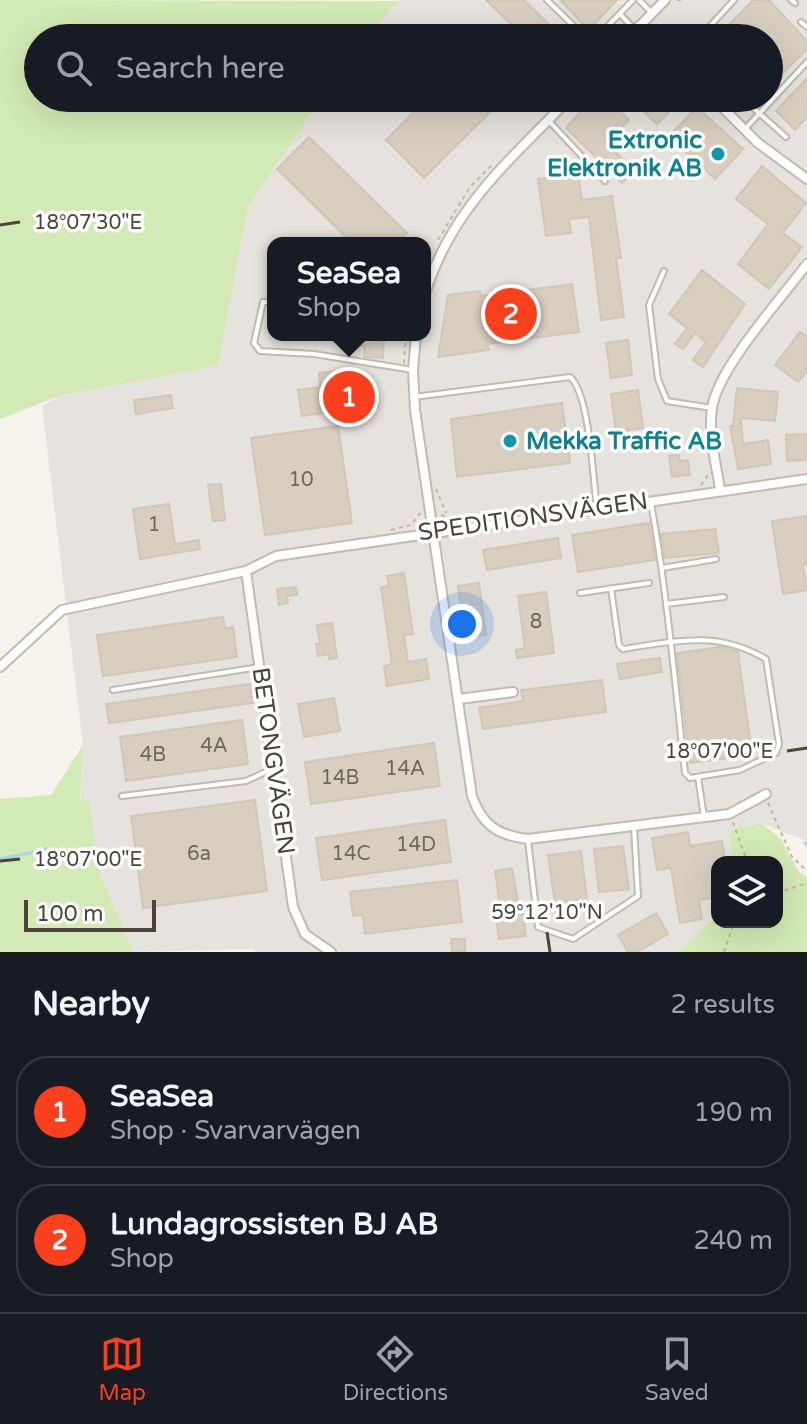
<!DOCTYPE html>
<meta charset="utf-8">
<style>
:root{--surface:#171b24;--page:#20242c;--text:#f1f3f6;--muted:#9ea1a6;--line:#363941;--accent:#fc3f1d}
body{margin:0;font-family:"Varela Round",sans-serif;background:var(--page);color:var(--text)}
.controls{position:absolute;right:24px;bottom:24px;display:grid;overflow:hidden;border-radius:16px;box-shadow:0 8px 32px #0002}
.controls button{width:72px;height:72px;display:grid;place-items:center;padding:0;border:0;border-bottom:2px solid var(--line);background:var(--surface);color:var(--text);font:40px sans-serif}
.scale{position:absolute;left:24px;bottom:20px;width:132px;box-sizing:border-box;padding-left:8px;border:4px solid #4b4439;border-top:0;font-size:22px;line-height:28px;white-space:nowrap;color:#4b4439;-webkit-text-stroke:6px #fff;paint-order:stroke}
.you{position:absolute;left:462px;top:624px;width:28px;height:28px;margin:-20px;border:6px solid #fff;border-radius:50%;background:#1a73e8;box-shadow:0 0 0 12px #1a73e833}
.badge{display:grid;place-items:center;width:52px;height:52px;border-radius:50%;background:var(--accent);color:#fff;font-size:26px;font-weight:700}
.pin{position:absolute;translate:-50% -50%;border:4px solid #fff;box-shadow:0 2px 8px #0006}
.popup{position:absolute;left:267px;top:237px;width:164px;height:104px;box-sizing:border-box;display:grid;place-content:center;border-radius:16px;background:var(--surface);filter:drop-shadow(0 2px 6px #0005);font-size:26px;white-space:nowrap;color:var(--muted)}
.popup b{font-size:30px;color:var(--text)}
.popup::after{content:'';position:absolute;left:50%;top:100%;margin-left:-16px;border:16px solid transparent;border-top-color:var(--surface)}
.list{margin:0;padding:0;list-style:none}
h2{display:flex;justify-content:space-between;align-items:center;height:104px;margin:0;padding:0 32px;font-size:34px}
h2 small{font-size:26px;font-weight:400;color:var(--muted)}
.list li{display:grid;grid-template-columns:52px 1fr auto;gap:24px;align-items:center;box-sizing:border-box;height:112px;margin:0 16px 16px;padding:0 16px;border:2px solid var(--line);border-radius:32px}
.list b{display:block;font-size:30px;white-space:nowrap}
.list p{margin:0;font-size:26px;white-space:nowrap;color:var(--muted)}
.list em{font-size:26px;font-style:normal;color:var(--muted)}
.icon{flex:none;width:44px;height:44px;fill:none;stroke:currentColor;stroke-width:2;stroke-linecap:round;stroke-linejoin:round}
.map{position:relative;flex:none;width:807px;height:952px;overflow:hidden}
.search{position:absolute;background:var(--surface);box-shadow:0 8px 32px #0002;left:24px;right:24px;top:24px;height:88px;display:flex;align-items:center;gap:20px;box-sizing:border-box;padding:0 28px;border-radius:44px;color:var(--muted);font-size:30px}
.sheet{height:360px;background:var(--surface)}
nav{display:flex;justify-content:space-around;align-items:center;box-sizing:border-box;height:112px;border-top:2px solid var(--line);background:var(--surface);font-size:22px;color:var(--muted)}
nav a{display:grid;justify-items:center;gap:4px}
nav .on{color:var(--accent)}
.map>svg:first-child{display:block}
</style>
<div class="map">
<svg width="807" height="952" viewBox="0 0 807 952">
<rect width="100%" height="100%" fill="#f6f3ec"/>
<path fill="#e6e2dd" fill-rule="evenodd" d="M397,0H807V841L761,823L729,831L732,862H717V916L678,952H256L254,949L133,952L79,827L83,745L42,406L59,396L218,366L248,207L322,98H769V38H369ZM273,243H425V335H273Z"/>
<g fill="#d2eab5">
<polygon points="0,0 398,1 369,38 38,38 38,98 322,98 248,207 218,366 59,396 0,419"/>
<polygon points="83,745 80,800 89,800 99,872 133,952 0,952 0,799 51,795"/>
<polygon points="761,823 780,838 799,872 807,877 807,952 678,952 717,916 717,922 777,922 777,862 732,862 729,831"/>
</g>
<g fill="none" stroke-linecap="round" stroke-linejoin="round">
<g stroke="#a9d4f2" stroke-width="3">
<polyline points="805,843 807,845"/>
<polyline points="0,859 47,849"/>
</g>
</g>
<g fill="#d8cfc1" stroke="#d3c7b4" stroke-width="2">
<polygon points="486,0 524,0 563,38 525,38"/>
<polygon points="560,0 617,0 589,30"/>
<polygon points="753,0 769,0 807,41 807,49 769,87 769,38 716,38"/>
<polygon points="807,78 807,117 795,130 776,111"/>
<polygon points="428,98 484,98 494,108 424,178 386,140"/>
<polygon points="593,98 606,98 629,120 606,143 634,170 622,183 566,128"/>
<polygon points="652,98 682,98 657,124 641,109"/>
<polygon points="697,107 743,149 715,179 669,136"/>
<polygon points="309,137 407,233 398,243 352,243 277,169"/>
<polygon points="762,166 806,203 783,233 802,247 769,289 738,264 768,224 736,199"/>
<polygon points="578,175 582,200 612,196 621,258 616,258 624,317 601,320 589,217 569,219 571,233 546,236 538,179"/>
<polygon points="702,270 745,304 703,367 693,360 706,342 695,333 683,349 675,344 687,328 669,314"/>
<polygon points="572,284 579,332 488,344 489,350 438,357 448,295 480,291 481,296"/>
<polygon points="800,332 807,337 807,371 798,382 775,365"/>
<polygon points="331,335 384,335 383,358 364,357 365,347"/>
<polygon points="628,340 632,375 611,378 606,343"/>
<polygon points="344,370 346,385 374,382 378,406 302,416 298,390 320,387 319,373"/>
<polygon points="737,388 778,392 775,421 741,418 743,444 768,440 771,464 738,469 730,426 733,426"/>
<polygon points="638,390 643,428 616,432 611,394"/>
<polygon points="171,395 173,408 136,414 134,400"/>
<polygon points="562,403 570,463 457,477 451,419"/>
<polygon points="338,426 352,523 265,535 251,438"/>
<polygon points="807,434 807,460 787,461 786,435"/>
<polygon points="679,455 680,461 688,460 690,475 672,477 669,456"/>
<polygon points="221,484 225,520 213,521 208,485"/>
<polygon points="169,504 175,544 199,540 200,549 140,559 133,509"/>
<polygon points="807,516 807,564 803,565 807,590 783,594 772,521"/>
<polygon points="649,523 655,560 578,572 572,535"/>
<polygon points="715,529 719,553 665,558 661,534"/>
<polygon points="558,538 561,558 487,570 483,550"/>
<polygon points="404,573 413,634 404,635 408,662 426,659 429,679 387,686 384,666 392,664 381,587 389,586 387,576"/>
<polygon points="479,583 486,635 465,638 458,586"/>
<polygon points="296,587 297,595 287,596 288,603 279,605 277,589"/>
<polygon points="546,592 554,653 517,658 516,650 525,648 518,596"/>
<polygon points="223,617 225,628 233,627 237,657 103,676 97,635"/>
<polygon points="332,623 337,658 329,659 329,654 318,656 316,644 320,644 317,625"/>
<polygon points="720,647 738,652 752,755 690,763 677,653"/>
<polygon points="660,658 662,672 620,679 617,664"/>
<polygon points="602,680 606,712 483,729 479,708 523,701 521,690"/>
<polygon points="250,684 253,703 109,723 106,704"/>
<polygon points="334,698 340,731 304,737 298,704"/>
<polygon points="242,720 248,764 126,781 120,737"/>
<polygon points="434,743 440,786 311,804 305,762"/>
<polygon points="255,800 267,891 143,908 131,816"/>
<polygon points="445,820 451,862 322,880 316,838"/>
<polygon points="688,832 690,846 722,841 725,862 717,862 717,897 699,900 702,919 680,923 671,868 657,870 652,838"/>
<polygon points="623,846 629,889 599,892 594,849"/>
<polygon points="581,851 587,899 555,903 548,855"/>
<polygon points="512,868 518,901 500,904 495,871"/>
<polygon points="457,880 462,922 365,934 363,915 353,916 350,892"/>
<polygon points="656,913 668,934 637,952 628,952 618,935"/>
<polygon points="523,914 526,936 499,939 496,918"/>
<polygon points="451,939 465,939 465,952 452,952"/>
</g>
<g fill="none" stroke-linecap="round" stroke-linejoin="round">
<defs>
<g id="service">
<polyline points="547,0 586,38"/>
<polyline points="639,0 652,13"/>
<polyline points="791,0 795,3"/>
<polyline points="620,14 635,30"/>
<polyline points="801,22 807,27"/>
<polyline points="596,38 633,0"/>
<polyline points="699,38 734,0"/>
<polyline points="742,98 786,137"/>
<polyline points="549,121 605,181"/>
<polyline points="745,129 807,62"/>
<polyline points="664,271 649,305 658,379 667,401 712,408"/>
<polyline points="273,302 263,302 254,343 260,351 314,354 413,370"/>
<path d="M414,397L570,377C590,394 593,481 597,509"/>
<polyline points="662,568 716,559"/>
<path d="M611,588L619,645L623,649C676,641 717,630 766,659L779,744L776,753L740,770L690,778L685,773C675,683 667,592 651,503"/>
<polyline points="580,593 649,583"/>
<polyline points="666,604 724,597"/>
<polyline points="113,690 259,667"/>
<polyline points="698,777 704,817"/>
<polyline points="122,796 246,781 272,769"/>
<polyline points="528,840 538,927 573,939 638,896 634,827"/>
</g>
<g id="minor">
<polyline points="639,26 651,38"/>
<polyline points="628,38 665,0"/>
<polyline points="713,98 758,143 807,179"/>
<path d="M425,294C451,209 510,160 570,98"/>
<path d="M416,335L413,370L415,410L472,796C482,825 497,835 528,839L729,814L766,794"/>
<path d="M720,489C716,463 708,435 712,408C718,368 781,299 807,264"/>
<polyline points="0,667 62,610 246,571"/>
<polyline points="459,699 513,692"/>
<polyline points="331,952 305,934 293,907 246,571 276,556 807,479"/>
</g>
</defs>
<use href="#service" stroke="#c2bbae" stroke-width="8"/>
<use href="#minor" stroke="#c2bbae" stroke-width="12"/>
<g stroke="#c4b79f" stroke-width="2" stroke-dasharray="4 4" stroke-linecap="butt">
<polyline points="677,0 682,0"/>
<polyline points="611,38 621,27"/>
<polyline points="438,240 470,187 492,165"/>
<polyline points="425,319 430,301"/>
<polyline points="404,363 406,335"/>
<polyline points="701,485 708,475"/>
<polyline points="436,489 446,513"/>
<polyline points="441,515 456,520"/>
<polyline points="391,530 411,525 421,512"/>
<polyline points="768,803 792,857 807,871"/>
<polyline points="733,822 747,862"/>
<polyline points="777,893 807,883"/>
<polyline points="724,952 734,922"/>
</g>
<use href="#service" stroke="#fff" stroke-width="4"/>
<use href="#minor" stroke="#fff" stroke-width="8"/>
</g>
<path fill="none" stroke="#4b4439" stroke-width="3" d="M0,225L20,222M787,751L807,748M0,861L20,859M547,932L550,952"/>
<g fill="#0f9aa8" stroke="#fff" stroke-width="3">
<circle cx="718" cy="154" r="8"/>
<circle cx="510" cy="441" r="8"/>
</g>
<g text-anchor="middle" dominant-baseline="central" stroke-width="7" stroke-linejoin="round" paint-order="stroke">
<g font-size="20" fill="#6e675b">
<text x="301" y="480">10</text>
<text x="154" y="525">1</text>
<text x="536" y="622">8</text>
<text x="214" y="746">4A</text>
<text x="153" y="755">4B</text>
<text x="405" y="769">14A</text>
<text x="340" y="778">14B</text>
<text x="416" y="845">14D</text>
<text x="199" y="854">6a</text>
<text x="351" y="854">14C</text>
</g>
<g font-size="24" font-weight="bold" fill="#0d838f" stroke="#fff" text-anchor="end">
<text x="702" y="140">Extronic<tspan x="702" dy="28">Elektronik AB</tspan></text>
<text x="526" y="441" text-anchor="start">Mekka Traffic AB</text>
</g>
<g font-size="24" fill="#4b4439" stroke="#fff">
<text transform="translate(533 517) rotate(-8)">SPEDITIONSVÄGEN</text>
<text transform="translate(273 761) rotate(82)">BETONGVÄGEN</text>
</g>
</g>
<g font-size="20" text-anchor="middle" fill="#4b4439" stroke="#fff" stroke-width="7" stroke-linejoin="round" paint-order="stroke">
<text x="88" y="229">18°07'30"E</text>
<text x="719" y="758">18°07'00"E</text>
<text x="88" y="866">18°07'00"E</text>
<text x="547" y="919">59°12'10"N</text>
</g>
</svg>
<div class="controls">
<button><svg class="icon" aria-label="layers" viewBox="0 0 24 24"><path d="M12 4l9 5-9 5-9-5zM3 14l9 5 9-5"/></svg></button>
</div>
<div class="scale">100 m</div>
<div class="you"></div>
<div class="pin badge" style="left:349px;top:397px">1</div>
<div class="popup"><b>SeaSea</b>Shop</div>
<div class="pin badge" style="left:511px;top:314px">2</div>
<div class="search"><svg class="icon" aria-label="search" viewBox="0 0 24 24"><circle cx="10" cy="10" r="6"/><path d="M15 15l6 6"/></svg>Search here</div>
</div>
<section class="sheet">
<h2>Nearby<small>2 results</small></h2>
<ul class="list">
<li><span class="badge">1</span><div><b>SeaSea</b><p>Shop · Svarvarvägen</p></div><em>190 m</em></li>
<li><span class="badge">2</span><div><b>Lundagrossisten BJ AB</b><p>Shop</p></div><em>240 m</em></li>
</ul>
</section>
<nav>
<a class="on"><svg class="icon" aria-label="map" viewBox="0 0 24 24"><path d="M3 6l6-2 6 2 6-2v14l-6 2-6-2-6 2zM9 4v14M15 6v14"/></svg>Map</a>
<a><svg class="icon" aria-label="directions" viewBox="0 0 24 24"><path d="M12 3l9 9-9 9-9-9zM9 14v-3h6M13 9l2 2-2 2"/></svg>Directions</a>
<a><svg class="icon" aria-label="saved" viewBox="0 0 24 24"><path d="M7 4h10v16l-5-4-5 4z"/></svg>Saved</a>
</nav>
